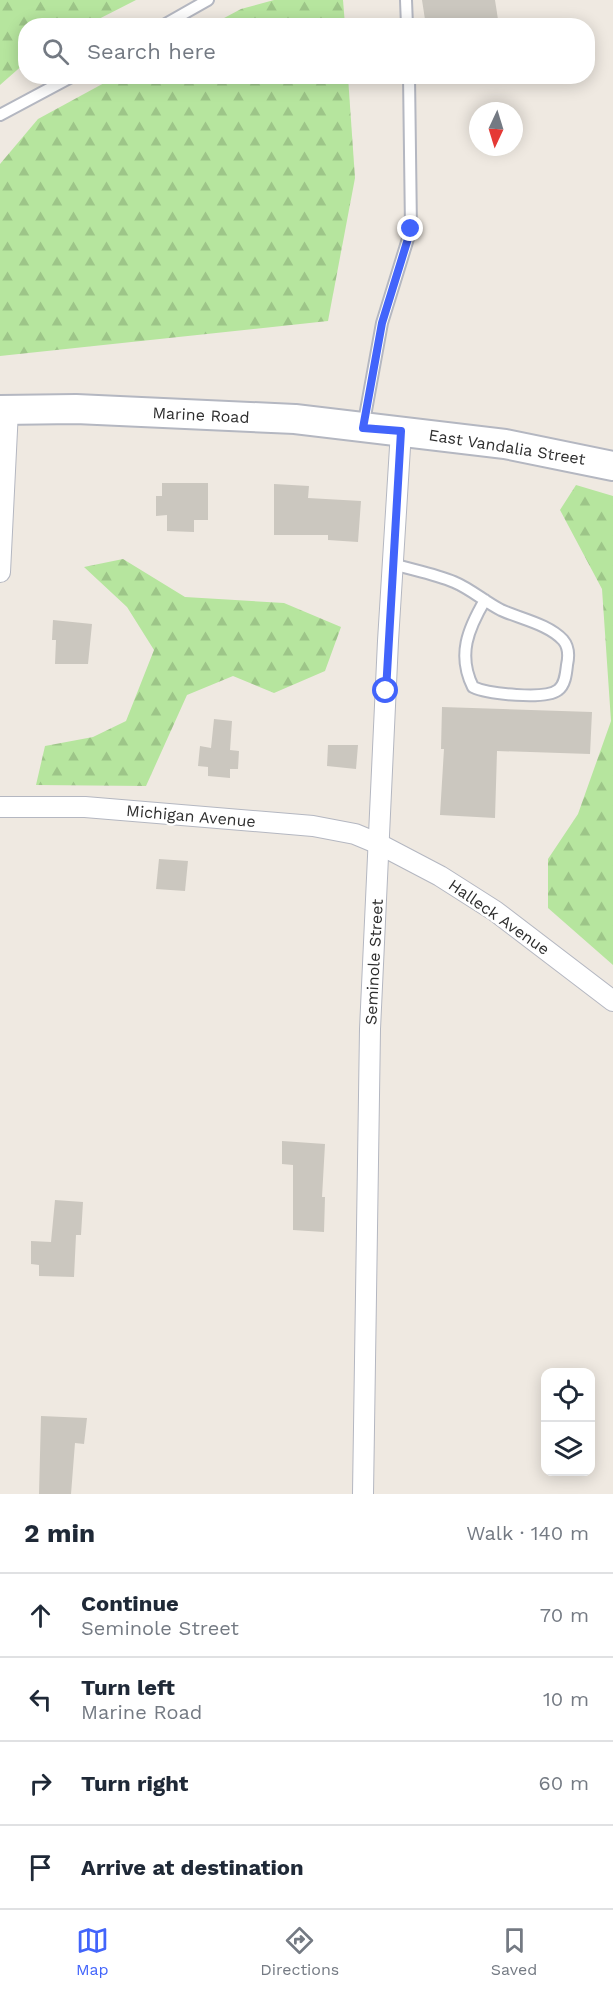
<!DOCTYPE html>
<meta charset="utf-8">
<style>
:root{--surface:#fff;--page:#f6f6f7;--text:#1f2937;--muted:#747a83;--line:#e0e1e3;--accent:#4264fb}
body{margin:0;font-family:"Work Sans",sans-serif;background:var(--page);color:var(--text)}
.controls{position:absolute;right:18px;bottom:18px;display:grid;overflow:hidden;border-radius:12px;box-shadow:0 3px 15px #0003}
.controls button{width:54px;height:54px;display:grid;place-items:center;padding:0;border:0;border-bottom:2px solid var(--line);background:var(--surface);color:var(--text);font:30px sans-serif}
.compass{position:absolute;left:469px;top:102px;width:54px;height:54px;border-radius:50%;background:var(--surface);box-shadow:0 3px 15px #0003;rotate:184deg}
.stop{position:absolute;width:18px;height:18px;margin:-14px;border:4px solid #4264fb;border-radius:50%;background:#fff}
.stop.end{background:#4264fb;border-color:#fff;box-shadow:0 2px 6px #0008}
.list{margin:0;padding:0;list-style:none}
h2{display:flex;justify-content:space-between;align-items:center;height:78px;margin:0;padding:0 24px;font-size:26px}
h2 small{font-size:20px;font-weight:400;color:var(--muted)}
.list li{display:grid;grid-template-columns:39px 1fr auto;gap:18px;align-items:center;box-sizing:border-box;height:84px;padding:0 24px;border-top:2px solid var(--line)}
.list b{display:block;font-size:22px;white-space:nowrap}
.list p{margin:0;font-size:20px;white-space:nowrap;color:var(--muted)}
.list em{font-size:20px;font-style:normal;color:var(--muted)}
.icon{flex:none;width:33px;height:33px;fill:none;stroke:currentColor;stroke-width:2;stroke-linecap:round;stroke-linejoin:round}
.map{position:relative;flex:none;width:613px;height:1494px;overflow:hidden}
.search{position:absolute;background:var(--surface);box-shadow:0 3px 15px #0003;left:18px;right:18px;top:18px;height:66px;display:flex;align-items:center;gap:15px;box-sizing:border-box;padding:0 21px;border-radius:24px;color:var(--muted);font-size:22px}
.sheet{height:414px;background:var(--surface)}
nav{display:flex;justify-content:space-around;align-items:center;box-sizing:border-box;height:84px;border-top:2px solid var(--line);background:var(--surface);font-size:16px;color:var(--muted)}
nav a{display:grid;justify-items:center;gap:3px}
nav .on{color:var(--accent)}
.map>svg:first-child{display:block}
</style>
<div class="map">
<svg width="613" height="1494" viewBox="0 0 613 1494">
<defs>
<pattern id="forest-firs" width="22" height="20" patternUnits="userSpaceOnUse" patternTransform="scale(1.5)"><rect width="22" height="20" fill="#b6e59e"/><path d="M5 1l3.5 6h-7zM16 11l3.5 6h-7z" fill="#9dc588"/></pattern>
</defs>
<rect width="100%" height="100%" fill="#efe9e1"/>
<g fill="url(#forest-firs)">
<polygon points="0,0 136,0 87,25 26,26 25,63 0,85"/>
<polygon points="274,0 343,0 345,25 211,25 241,9"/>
<polygon points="117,76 348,77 355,178 328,321 0,356 0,164 38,119"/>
<polygon points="576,485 613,496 613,965 548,908 548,859 578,814 611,721 602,589 560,510"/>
<polygon points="123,559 185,597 284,603 341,627 325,671 274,693 233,676 187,695 146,786 36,785 45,746 93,737 126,721 154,650 127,607 84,567"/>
</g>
<g fill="#cbc7bf">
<polygon points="422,0 495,0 499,26 426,26"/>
<polygon points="162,483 208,483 208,520 194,520 194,532 167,531 167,515 156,516 156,496 162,496"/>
<polygon points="274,484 309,486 308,498 361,501 358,542 328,540 328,535 274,535"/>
<polygon points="53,620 92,624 88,664 55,664 56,640 52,640"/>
<polygon points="442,707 592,712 590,754 497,751 495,818 440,815 444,749 441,749"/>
<polygon points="214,719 232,721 230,750 239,751 238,769 230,769 230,778 208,776 208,767 198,766 200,746 211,748"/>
<polygon points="328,745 358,745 356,769 327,766"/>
<polygon points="159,859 188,861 185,891 156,889"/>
<polygon points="282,1141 325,1144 322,1197 325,1197 324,1232 293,1230 293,1165 282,1164"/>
<polygon points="55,1200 83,1202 81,1235 76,1235 74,1277 39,1276 39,1265 31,1264 31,1241 51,1242"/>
<polygon points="41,1416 87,1418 84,1444 75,1443 71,1494 39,1494"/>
</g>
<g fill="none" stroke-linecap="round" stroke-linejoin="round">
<defs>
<g id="lane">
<polyline points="406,0 407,26"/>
<polyline points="162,26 208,0"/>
<polyline points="0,115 73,76"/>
<polyline points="363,427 382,323 411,229 409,76"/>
<path d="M393,564C413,570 435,574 454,582C471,589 485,602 501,610C521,619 548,624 563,640C569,647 569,656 567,665C566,674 565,685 558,690C545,700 488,694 473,687C457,655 468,629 485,600"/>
</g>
<g id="street">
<polyline points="0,572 8,410"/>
<polyline points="0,807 85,807 313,826 355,834 379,844 440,876 495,911 613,1001"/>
<polyline points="363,1494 370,1029 388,641 401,431"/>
</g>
<polyline id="secondary" points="0,410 76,409 295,419 505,444 613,466"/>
</defs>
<use href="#lane" stroke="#b4b7c1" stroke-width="14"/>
<use href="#street" stroke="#b4b7c1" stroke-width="22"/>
<use href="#secondary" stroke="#b4b7c1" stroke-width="32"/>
<use href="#lane" stroke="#fff" stroke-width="10"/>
<use href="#street" stroke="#fff" stroke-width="20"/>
<use href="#secondary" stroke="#fff" stroke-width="28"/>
</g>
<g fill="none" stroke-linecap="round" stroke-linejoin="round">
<polyline stroke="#4264fb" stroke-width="8" points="386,691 401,431 363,428 382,323 411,229"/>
</g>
<g text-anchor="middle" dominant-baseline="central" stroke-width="5" stroke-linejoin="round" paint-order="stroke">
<g font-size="16" fill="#2e2e2e" stroke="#fff">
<text transform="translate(201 415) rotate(3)">Marine Road</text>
<text transform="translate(507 447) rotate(9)">East Vandalia Street</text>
<text transform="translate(191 816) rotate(5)">Michigan Avenue</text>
<text transform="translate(499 917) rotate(35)">Halleck Avenue</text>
<text transform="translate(374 962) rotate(-87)">Seminole Street</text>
</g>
</g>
</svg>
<div class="controls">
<button><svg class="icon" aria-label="locate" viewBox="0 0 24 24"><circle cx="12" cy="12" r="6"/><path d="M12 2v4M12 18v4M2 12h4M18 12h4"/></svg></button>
<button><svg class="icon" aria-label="layers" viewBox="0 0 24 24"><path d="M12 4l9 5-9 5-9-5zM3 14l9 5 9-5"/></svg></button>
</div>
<svg class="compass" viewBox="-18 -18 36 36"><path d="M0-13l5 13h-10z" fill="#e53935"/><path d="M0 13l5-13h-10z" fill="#747a83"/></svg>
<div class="stop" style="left:386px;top:691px"></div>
<div class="stop end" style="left:411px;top:229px"></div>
<div class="search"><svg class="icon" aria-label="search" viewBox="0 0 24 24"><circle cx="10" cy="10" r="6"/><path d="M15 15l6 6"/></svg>Search here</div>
</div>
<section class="sheet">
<h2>2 min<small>Walk · 140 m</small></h2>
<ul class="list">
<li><svg class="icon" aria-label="ahead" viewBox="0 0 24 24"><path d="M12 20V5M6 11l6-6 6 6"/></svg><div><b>Continue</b><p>Seminole Street</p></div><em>70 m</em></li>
<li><svg class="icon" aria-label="left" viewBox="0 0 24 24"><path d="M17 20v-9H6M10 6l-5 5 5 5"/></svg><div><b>Turn left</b><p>Marine Road</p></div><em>10 m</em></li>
<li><svg class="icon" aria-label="right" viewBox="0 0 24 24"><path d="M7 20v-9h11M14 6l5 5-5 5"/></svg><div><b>Turn right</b></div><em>60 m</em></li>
<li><svg class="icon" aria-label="arrive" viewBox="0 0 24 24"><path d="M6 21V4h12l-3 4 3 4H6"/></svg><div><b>Arrive at destination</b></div></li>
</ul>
</section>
<nav>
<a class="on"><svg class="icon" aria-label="map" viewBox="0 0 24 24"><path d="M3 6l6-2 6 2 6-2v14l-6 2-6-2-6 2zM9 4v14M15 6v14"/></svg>Map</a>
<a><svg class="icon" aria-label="directions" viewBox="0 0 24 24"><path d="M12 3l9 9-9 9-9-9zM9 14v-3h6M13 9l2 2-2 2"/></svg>Directions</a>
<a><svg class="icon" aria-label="saved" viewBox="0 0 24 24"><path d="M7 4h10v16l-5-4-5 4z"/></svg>Saved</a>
</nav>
